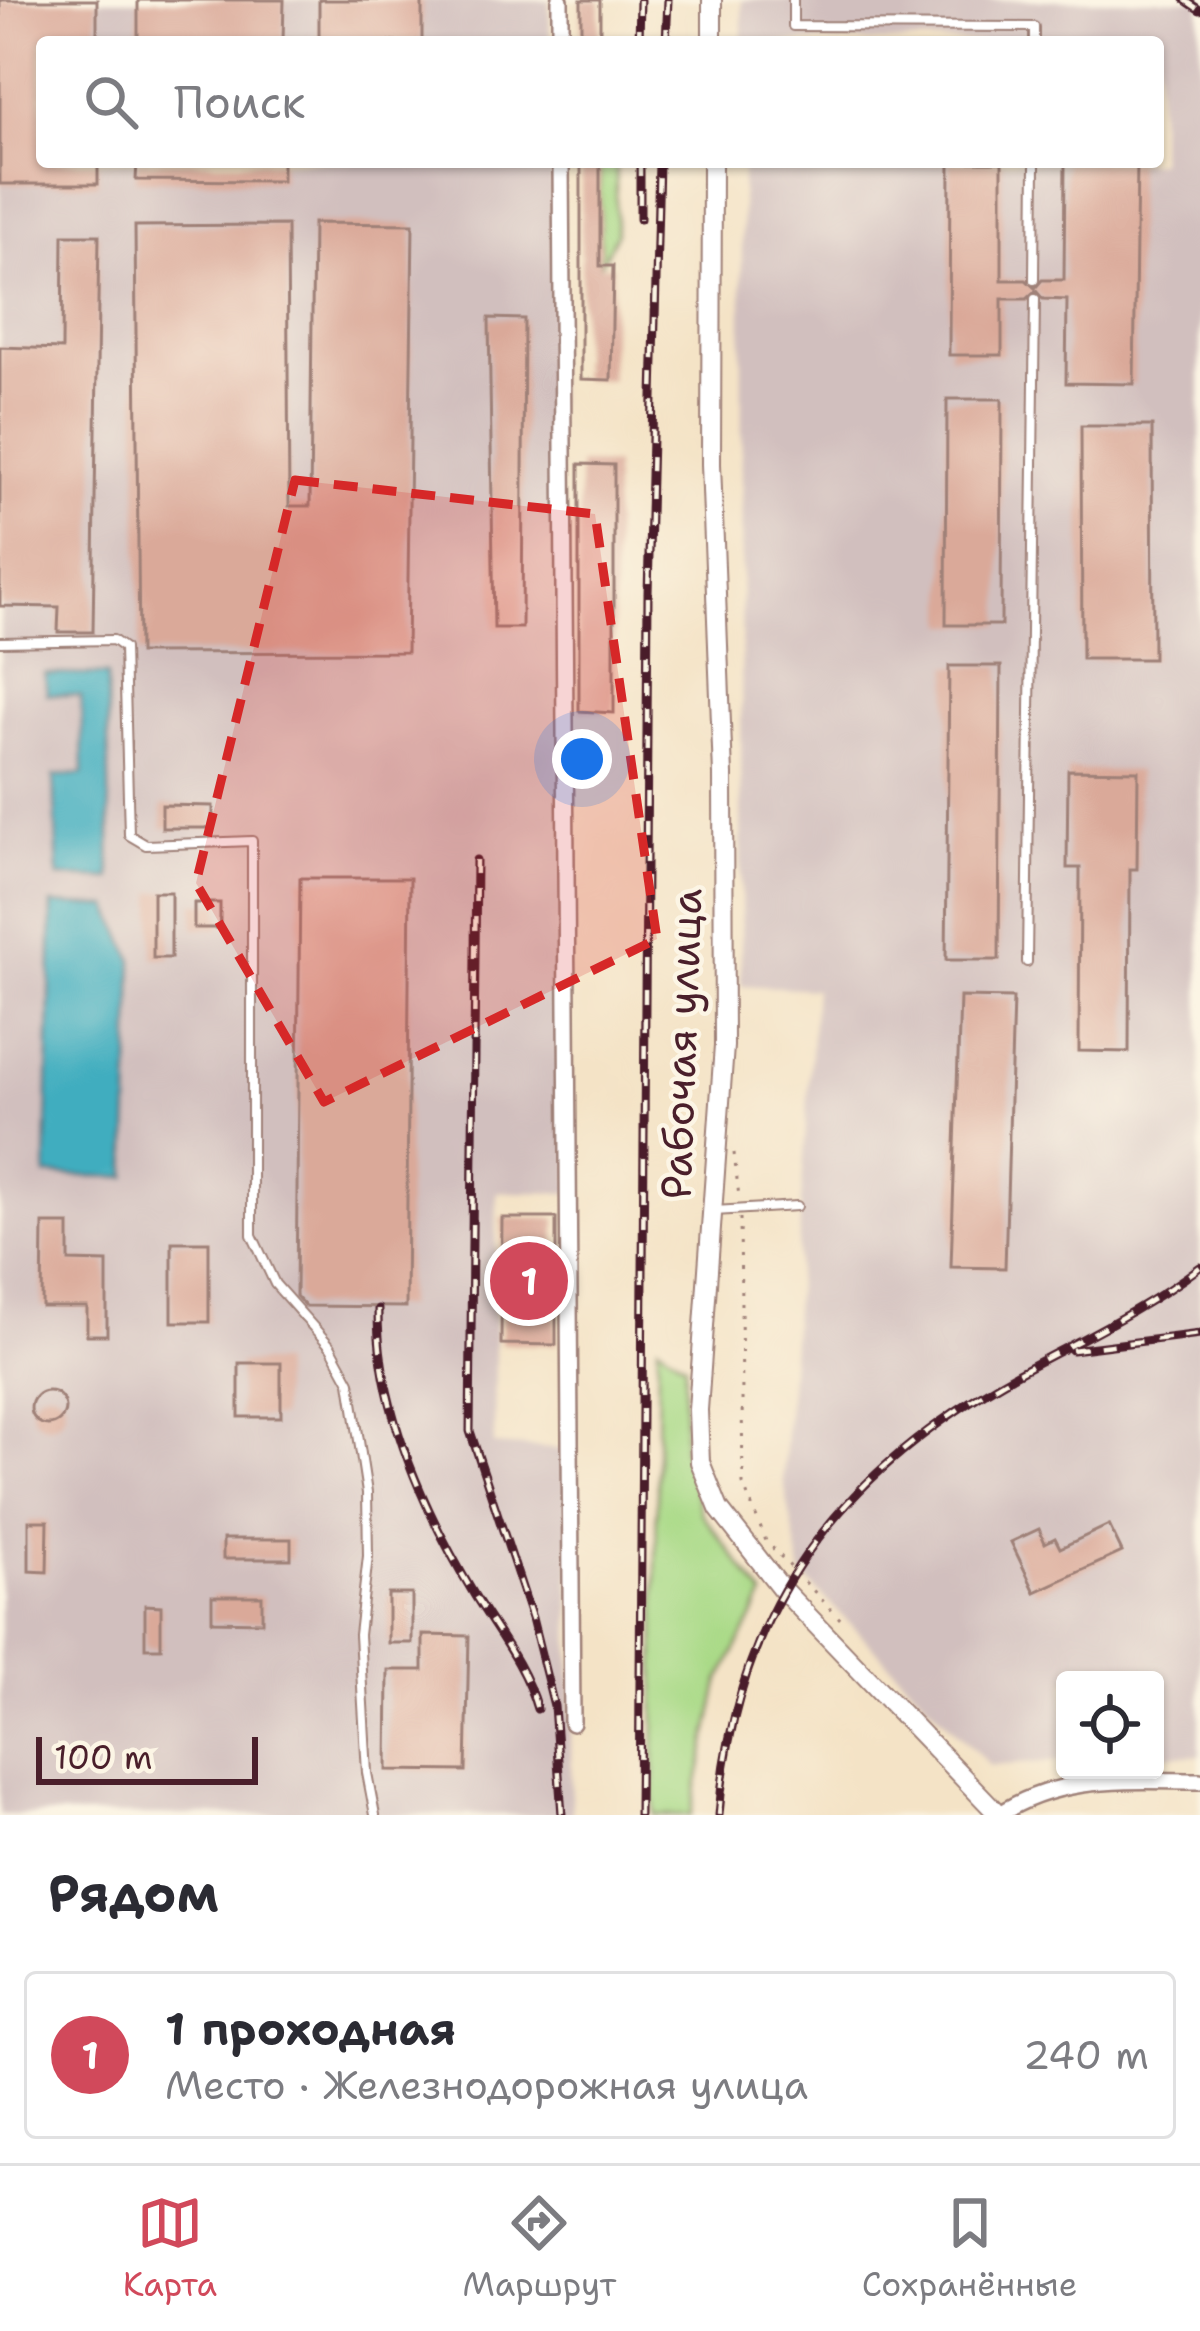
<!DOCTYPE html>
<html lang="ru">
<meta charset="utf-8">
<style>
:root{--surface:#fff;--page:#f7f7f7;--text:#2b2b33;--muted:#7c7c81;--line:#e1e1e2;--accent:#d1495b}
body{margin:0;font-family:"Shantell Sans",sans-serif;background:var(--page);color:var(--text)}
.controls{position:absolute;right:36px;bottom:36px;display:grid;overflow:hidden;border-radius:12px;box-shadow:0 3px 9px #0004}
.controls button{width:108px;height:108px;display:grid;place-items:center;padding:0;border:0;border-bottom:3px solid var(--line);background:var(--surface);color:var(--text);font:60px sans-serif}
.scale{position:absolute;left:36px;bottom:30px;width:222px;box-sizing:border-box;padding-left:12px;border:6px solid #4a1f2b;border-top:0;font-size:33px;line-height:42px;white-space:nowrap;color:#4a1f2b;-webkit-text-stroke:9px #fcf5e5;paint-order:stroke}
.you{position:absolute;left:582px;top:759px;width:42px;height:42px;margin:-30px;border:9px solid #fff;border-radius:50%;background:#1a73e8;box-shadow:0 0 0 18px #1a73e833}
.badge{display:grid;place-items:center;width:78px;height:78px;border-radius:50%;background:var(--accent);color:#fff;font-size:39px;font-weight:700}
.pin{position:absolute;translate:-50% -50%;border:6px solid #fff;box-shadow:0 3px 12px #0006}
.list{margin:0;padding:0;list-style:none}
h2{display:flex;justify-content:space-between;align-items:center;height:156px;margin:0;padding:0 48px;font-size:51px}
h2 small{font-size:39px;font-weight:400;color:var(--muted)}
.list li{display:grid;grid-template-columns:78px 1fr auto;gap:36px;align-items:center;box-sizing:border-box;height:168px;margin:0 24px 24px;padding:0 24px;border:3px solid var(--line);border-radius:12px}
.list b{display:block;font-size:45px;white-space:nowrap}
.list p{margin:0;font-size:39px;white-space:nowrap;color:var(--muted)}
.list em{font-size:39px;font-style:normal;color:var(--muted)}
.icon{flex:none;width:66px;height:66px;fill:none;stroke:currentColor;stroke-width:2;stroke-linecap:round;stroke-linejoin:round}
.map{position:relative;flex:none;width:1200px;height:1815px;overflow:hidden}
.search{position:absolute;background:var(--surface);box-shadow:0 3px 9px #0004;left:36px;right:36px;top:36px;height:132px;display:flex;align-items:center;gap:30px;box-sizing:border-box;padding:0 42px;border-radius:12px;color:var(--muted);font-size:45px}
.sheet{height:348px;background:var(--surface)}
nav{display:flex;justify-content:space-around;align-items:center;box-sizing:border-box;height:168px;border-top:3px solid var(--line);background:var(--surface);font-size:33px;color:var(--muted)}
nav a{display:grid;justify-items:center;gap:6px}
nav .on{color:var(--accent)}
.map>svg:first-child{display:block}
</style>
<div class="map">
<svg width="1200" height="1815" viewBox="0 0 1200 1815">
<rect width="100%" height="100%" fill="#fcf5e5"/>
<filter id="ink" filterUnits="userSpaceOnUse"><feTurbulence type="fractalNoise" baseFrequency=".00833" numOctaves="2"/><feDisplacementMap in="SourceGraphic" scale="24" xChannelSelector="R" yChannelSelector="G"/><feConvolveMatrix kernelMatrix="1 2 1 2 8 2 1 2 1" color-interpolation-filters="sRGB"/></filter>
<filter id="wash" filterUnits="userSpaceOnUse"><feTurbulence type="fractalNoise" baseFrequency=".004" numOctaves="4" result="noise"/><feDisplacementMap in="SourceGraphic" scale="48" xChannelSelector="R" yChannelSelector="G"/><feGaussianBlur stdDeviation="2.7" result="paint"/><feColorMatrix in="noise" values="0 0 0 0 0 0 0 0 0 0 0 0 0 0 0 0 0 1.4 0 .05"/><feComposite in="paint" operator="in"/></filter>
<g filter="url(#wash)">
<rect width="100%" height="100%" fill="#f4e3c6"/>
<g fill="#d1bfbe">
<polygon points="0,0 549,0 550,42 42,42 42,162 552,162 571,1193 497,1192 494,1445 569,1450 572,1815 0,1815"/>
<polygon points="742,0 1200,0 1200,1756 1155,1755 1155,1680 1065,1680 1065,1761 990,1766 802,1575 783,1478 815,989 741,985 742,162 1158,162 1158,42 742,42"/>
</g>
<g fill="#aada88" stroke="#7a7c5a" stroke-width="3">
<polygon points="600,162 616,162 616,234 600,266"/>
<polygon points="658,1345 685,1364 683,1450 701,1513 764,1596 719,1683 691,1815 654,1815"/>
</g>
<g fill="#40adbf" stroke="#456675" stroke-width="3">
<polygon points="45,674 107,675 111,879 58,877 54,776 83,774 81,696 47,694"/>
<polygon points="52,904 110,907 133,960 127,1177 46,1175"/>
</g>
<g id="blocks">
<g fill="#daa999">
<polygon points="0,0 97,0 97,42 42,42 42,162 98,162 98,184 0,184"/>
<polygon points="138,0 284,0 283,42 138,42"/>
<rect x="319" y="0" width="103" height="42"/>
<rect x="581" y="0" width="19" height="42"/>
<polygon points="137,162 282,162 282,181 136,180"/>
<polygon points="581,162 600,162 600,266 613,266 611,380 581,379"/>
<polygon points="950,162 1002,162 1002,280 1026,280 1035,288 1042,280 1064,280 1065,162 1137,162 1134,384 1066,383 1067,300 1043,299 1036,291 1027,299 1002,299 1002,355 949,355"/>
<polygon points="313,223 413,224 407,652 139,653 135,226 287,225 289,506 310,506"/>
<polygon points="63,235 99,235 93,632 58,632 59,607 0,606 0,347 62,349"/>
<polygon points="489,318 524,319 522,628 494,628"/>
<polygon points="947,399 1002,399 1001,625 946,625"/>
<polygon points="1081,426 1152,426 1153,659 1082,659"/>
<polygon points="579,464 614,465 614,713 579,711"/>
<polygon points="949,666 1001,666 999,960 946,960"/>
<polygon points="1068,770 1138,771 1137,869 1130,869 1129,1052 1079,1051 1080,868 1067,868"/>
<polygon points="162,805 213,806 213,828 162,828"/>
<polygon points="300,878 410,878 406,1307 305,1306 296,1296"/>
<rect x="153" y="892" width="18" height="66"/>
<rect x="194" y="903" width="26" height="25"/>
<polygon points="960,997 1013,998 1005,1268 951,1267"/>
<polygon points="502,1218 556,1218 556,1345 501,1344"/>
<polygon points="43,1224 69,1224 69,1261 107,1262 107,1335 87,1335 87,1307 42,1307"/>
<rect x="172" y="1242" width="37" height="80"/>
<rect x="239" y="1363" width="42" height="54"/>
<circle cx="48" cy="1408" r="17"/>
<polygon points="29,1521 48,1521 47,1572 29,1571"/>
<polygon points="1109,1525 1122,1552 1035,1592 1011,1542 1039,1529 1045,1543 1055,1538 1060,1548"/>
<rect x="223" y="1539" width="68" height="20"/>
<rect x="388" y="1594" width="24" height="49"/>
<polygon points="212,1596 262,1596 262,1622 212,1621"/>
<polygon points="145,1605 161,1606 161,1648 145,1648"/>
<polygon points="423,1635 469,1636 466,1771 387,1770 388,1670 423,1670"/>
</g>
</g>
</g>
<g filter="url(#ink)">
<use href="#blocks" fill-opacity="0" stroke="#9f8178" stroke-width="3"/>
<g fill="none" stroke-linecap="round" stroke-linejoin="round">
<defs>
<g id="service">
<polyline points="793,0 793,26 1034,27 1034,42"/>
<polyline points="1034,280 1035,162"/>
<polyline points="0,642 113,640 124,648 129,835 146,845 252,841 252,1235 275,1284 331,1347 350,1382 367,1493 368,1556 359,1635 367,1773 375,1815"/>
<polyline points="1027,962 1035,299"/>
<polyline points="714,1211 797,1206"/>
</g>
<g id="minor">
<polyline points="560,0 560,42"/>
<polyline points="561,162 572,1723"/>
<path d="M998,1815C1061,1774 1127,1781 1200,1781"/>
</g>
<g id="tertiary">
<polyline points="712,42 712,0"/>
<polyline points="712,162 711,464 723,775 724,1046 698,1410 700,1462 719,1509 782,1589 999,1815"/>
</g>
</defs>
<use href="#service" stroke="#9f8178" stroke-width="12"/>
<use href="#minor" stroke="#9f8178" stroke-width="20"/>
<use href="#tertiary" stroke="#9f8178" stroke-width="22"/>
<g stroke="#9f8178" stroke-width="3" stroke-dasharray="3 9" stroke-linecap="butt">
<polyline points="734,1153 739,1197"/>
<polyline points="740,1218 743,1484 766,1541 845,1624"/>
</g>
<use href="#service" stroke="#fff" stroke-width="8"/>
<use href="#minor" stroke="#fff" stroke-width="15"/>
<use href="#tertiary" stroke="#fff" stroke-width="18"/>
<defs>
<g id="rail">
<polyline points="1185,0 1200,10"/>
<polyline points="639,42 640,0"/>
<polyline points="666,42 668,0"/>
<polyline points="640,162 640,219"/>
<polyline points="476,860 470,1431 532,1618 554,1706 562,1815"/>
<path d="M378,1309C377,1409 424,1511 475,1596C498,1633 525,1667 537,1709"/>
<polyline points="1072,1350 1200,1334"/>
<polyline points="639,1815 648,594 659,162"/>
<path d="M719,1815C735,1607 838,1473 1018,1373C1079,1340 1145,1309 1200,1267"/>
</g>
</defs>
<use href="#rail" stroke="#4a1f2b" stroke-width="9"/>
<use href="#rail" stroke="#fcf5e5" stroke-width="4.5" stroke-dasharray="14" stroke-linecap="butt"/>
</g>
</g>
<path fill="#d62828" fill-opacity="0.2" stroke="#d62828" stroke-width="9" stroke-dasharray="24 15" stroke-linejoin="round" d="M295,480L595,514L657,939L324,1102L196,883Z"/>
<g text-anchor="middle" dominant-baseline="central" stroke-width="9" stroke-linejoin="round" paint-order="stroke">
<g font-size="42" fill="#4a1f2b" stroke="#fcf5e5">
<text transform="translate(681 1044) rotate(-88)">Рабочая улица</text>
</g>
</g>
</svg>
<div class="controls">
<button><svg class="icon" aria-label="locate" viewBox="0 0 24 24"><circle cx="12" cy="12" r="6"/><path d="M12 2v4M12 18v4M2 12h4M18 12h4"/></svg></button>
</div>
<div class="scale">100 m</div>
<div class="you"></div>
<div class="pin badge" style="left:529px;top:1281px">1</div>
<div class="search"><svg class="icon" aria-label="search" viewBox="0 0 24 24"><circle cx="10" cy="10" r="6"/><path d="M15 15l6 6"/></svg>Поиск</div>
</div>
<section class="sheet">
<h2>Рядом<small></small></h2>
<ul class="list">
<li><span class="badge">1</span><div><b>1 проходная</b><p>Место · Железнодорожная улица</p></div><em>240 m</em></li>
</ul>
</section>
<nav>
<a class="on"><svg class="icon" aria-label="map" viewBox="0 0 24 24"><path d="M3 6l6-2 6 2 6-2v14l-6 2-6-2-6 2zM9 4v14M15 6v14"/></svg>Карта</a>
<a><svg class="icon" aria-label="directions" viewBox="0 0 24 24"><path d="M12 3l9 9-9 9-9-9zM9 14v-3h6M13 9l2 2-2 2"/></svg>Маршрут</a>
<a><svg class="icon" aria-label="saved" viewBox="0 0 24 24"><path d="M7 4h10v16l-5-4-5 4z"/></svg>Сохранённые</a>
</nav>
